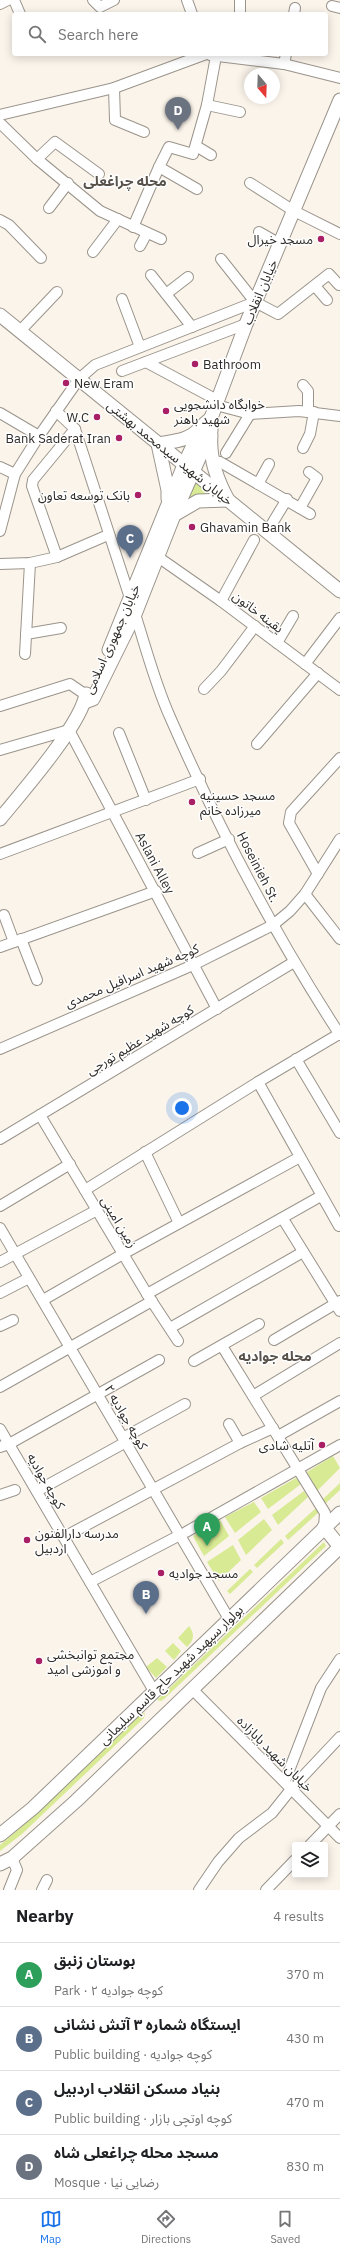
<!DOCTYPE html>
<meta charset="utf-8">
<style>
:root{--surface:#fff;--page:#f6f6f6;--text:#202124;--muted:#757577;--line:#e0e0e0;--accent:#1a73e8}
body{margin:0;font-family:"IBM Plex Sans","Noto Sans Arabic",sans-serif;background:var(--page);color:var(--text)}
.controls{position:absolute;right:12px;bottom:12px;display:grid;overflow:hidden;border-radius:4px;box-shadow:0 2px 10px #0003}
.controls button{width:36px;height:36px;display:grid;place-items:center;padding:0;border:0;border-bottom:1px solid var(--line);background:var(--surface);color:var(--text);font:20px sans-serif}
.compass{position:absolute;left:244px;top:68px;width:36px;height:36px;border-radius:50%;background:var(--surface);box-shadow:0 2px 10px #0003;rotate:161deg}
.you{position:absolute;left:182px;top:1108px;width:14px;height:14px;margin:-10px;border:3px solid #fff;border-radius:50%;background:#1a73e8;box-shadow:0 0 0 6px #1a73e833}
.badge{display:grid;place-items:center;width:26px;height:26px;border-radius:50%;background:var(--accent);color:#fff;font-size:13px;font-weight:700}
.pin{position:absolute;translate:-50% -33px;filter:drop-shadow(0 1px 2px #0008)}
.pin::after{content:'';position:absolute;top:21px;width:14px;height:12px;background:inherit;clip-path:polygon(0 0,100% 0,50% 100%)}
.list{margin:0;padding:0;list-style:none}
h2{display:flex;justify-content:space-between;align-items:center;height:52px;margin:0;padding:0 16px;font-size:17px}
h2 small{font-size:13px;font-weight:400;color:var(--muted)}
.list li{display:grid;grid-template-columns:26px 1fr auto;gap:12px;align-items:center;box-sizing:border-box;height:64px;padding:0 16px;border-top:1px solid var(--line)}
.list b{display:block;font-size:15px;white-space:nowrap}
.list p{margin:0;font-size:13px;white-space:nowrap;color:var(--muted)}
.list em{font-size:13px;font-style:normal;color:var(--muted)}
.icon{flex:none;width:22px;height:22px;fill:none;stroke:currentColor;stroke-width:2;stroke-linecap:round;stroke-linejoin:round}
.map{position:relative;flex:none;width:340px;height:1890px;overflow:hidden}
.search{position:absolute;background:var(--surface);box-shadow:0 2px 10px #0003;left:12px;right:12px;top:12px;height:44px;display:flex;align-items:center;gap:10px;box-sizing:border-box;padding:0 14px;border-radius:4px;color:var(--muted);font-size:15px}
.sheet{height:308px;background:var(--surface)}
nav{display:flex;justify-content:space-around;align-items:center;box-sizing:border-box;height:56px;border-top:1px solid var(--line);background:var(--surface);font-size:11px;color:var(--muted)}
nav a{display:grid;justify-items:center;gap:2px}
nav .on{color:var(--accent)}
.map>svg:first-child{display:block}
</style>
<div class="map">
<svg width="340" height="1890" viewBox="0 0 340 1890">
<rect width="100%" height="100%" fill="#fbf4eb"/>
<g fill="#d8ea94">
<polygon points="193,483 197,483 210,496 187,500"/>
<polygon points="333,1456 340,1468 317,1491 307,1472"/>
<polygon points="296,1478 301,1484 268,1509 261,1498"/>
<polygon points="340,1483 340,1490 325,1504 323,1499"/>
<polygon points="304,1491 308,1497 278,1525 272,1515"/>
<polygon points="254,1502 261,1512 235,1533 225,1517"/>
<polygon points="316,1508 319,1512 288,1540 285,1536"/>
<polygon points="264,1519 272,1530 246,1555 238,1540"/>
<polygon points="220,1520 229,1536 204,1556 193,1536"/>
<polygon points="281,1539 284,1543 257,1568 254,1565"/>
<polygon points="324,1542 326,1546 164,1699 161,1701 157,1700"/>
<polygon points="233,1545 241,1560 219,1581 207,1562"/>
<polygon points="250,1569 253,1572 230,1594 227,1591"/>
<path d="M189,1626C195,1634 194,1640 187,1647L178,1638Z"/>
<polygon points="173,1643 181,1651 174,1660 165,1651"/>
<polygon points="157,1658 167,1667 156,1678 146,1667"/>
<polygon points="145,1713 144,1718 22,1834 0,1851 0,1845 19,1829 139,1714"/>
</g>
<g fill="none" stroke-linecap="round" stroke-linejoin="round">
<defs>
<g id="minor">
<polyline points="14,0 20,14"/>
<polyline points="93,0 100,7 114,0"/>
<polyline points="187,0 192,14"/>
<polyline points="0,4 8,0"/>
<polyline points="332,6 340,8"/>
<polyline points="240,14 240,0"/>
<polyline points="294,14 295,8"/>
<polyline points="210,55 284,64 340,78"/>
<polyline points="284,64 286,54"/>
<polyline points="114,88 115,120 144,132"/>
<polyline points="207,105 240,112"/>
<polyline points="0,115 114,88 206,54"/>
<polyline points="0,123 37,159 100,211 161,239"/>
<polyline points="196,146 211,155"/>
<polyline points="37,159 55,142 99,174"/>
<polyline points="159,167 197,189"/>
<polyline points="250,183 294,211 340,234"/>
<polyline points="49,208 68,183"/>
<polyline points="0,220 9,225 41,258"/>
<polyline points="133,227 159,167 169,147 193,154 207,105 216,56"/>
<polyline points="259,232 280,244"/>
<polyline points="140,246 147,233"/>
<polyline points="93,252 118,219"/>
<polyline points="221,259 255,302 278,314 329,274 339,285"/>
<polyline points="151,275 192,327"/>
<polyline points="315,286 327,300"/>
<polyline points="166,294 188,277"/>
<polyline points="122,299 140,347"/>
<polyline points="20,331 57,292"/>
<polyline points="146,362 217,400"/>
<polyline points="122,371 246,324"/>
<polyline points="303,385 308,391 308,412"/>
<polyline points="216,405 250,414 299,411 340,416"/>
<polyline points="56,411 75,429 130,598"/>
<polyline points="0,413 39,436"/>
<polyline points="303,448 310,434 314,412"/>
<polyline points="226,453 250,414"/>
<polyline points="212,461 220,462 310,514"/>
<polyline points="0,467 15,474"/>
<polyline points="258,484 269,464"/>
<polyline points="300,508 317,478 309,472"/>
<polyline points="0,531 15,474 39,436 79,379 95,365 255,302"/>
<polyline points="267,532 287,499"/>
<polyline points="57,557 32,486 33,480 75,429"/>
<polyline points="158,557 221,601 340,690"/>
<polyline points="0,564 30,563 57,557 108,535"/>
<polyline points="221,601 254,540"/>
<path d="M135,614C146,648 155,684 170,717C218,827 275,935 340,1035"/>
<polyline points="26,634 61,628"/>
<polyline points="277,643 293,616"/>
<polyline points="25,654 30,563"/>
<polyline points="305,664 340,618"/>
<polyline points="204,689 221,671 255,626"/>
<polyline points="0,706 70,684 86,695"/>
<polyline points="119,733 146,800"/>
<polyline points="257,744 318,673"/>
<polyline points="0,750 69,730 217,1009"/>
<polyline points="198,853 229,839"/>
<polyline points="0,854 200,779"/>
<polyline points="318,874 289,823 291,812 340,758"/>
<polyline points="305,894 340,939"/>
<polyline points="4,915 14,942"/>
<polyline points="21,939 37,980"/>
<polyline points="0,947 156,891"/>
<polyline points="0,1049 193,965 273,925 290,911 305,894 340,839"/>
<polyline points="296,1059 340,1133"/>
<polyline points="258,1082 339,1226"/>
<polyline points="40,1115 147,1294 178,1341"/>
<polyline points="0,1139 294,962"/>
<polyline points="145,1152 179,1223"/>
<polyline points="85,1190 258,1082 339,1034"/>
<polyline points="0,1206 70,1164"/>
<polyline points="283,1219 340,1311"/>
<polyline points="0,1228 229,1619"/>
<polyline points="0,1262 97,1210"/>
<polyline points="0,1293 29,1278"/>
<polyline points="147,1294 321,1196"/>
<polyline points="43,1300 123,1254 300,1157"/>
<polyline points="0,1326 13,1320"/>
<polyline points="170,1328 303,1252"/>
<polyline points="274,1340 340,1301"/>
<polyline points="222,1346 325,1513 324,1527"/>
<polyline points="194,1361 259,1324"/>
<polyline points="0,1387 152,1301"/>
<polyline points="253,1396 340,1343"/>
<polyline points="229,1424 240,1443"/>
<polyline points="0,1429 154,1691"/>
<polyline points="278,1436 340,1401"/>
<polyline points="123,1438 185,1404"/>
<polyline points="0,1447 9,1444 159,1360"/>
<polyline points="37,1491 126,1442"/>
<polyline points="0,1495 15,1490"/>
<polyline points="186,1532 340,1445"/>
<polyline points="64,1537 240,1443 273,1428"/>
<polyline points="90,1582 180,1535"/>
<polyline points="192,1689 340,1838"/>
<polyline points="285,1781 321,1688 340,1659"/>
<polyline points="310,1845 340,1814"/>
<polyline points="9,1890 17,1870 12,1858"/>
<polyline points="42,1890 47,1880"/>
<polyline points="199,1890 218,1862 239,1838 272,1813 292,1788 340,1737"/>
<polyline points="266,1890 295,1860"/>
</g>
<g id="major">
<polyline points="0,315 340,591"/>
<path d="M168,499V490L158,444C174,441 189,441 200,428"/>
<path d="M174,515L198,501L228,500C217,480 209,459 211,435"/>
<polyline points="109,650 184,465 202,426 211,418"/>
<polyline points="85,702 93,699 135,614 174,515 211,431 211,418 246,324 340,100"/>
<path d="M0,819C22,792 81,725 86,694"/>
<polyline points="324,1527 340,1547"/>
<polyline points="0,1835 33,1808 340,1513"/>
<polyline points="0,1864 12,1858 76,1801 340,1547"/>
</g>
</defs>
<use href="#minor" stroke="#9a948b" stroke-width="12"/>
<use href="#major" stroke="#9a948b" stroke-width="15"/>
<use href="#minor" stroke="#fff" stroke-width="10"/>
<use href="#major" stroke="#fff" stroke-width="13"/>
</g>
<g fill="#a81f65" stroke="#fff" stroke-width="1.5">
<circle cx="321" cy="239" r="4"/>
<circle cx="195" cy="364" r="4"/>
<circle cx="66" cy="383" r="4"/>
<circle cx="166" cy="411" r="4"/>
<circle cx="97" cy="417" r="4"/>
<circle cx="119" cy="438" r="4"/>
<circle cx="138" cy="495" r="4"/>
<circle cx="192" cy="527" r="4"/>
<circle cx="192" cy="802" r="4"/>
<circle cx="322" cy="1445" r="4"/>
<circle cx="27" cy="1540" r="4"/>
<circle cx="161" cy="1573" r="4"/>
<circle cx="39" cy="1661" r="4"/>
</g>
<g text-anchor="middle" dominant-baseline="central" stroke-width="3" stroke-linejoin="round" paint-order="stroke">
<g font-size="13" fill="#2e2b28" stroke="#fff" text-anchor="start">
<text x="313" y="239" text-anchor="end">مسجد خیرال</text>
<text x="203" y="364">Bathroom</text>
<text x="74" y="383">New Eram</text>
<text x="174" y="404">خوابگاه دانشجویی<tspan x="174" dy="15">شهید باهنر</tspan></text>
<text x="89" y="417" text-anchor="end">W.C</text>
<text x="111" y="438" text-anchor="end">Bank Saderat Iran</text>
<text x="130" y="495" text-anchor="end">بانک توسعه تعاون</text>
<text x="200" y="527">Ghavamin Bank</text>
<text x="200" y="795">مسجد حسینیه<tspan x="200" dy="15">میرزاده خانم</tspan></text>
<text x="314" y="1445" text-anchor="end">آتلیه شادی</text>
<text x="35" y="1533">مدرسه دارالفنون<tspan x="35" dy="15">اردبیل</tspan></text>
<text x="169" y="1573">مسجد جوادیه</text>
<text x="47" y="1654">مجتمع توانبخشی<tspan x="47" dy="15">و آموزشی امید</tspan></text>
</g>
<g font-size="13" fill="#2e2b28" stroke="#fff">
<text transform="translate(260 292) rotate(-67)">خیابان انقلاب</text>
<text transform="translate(170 453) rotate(39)">خیابان شهید سیدمحمد بهشتی</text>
<text transform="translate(258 612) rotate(37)">یقینه خاتون</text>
<text transform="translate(112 639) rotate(-66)">خیابان جمهوری اسلامی</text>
<text transform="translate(155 863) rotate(62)">Aslani Alley</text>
<text transform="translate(258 867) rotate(63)">Hoseinieh St.</text>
<text transform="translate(132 976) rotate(-23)">کوچه شهید اسرافیل محمدی</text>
<text transform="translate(140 1040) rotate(-31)">کوچه شهید عظیم تورجی</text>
<text transform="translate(119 1222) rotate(59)">زمین امینی</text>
<text transform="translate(126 1417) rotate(60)">کوچه جوادیه ۲</text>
<text transform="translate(46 1481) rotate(60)">کوچه جوادیه</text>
<text transform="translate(171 1675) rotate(-44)">بولوار سپهبد شهید حاج قاسم سلیمانی</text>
<text transform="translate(275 1754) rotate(45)">خیابان شهید بابازاده</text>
</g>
<g font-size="14" font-weight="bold" fill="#58524b" stroke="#fff">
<text x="125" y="181">محله چراغعلی</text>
<text x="275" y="1356">محله جوادیه</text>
</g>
</g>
</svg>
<div class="controls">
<button><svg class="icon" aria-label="layers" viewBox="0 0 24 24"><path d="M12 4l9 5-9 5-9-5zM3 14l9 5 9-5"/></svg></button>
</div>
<svg class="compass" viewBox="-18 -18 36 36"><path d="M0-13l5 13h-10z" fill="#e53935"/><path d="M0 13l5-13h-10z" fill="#757577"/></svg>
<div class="you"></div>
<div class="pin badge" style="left:207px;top:1546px;background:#2e9e5b">A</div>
<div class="pin badge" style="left:146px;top:1614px;background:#5c6f8a">B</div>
<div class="pin badge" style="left:130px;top:558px;background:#5c6f8a">C</div>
<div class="pin badge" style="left:178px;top:130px;background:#6b7280">D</div>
<div class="search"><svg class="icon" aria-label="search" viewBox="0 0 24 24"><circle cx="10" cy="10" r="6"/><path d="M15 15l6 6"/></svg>Search here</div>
</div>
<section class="sheet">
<h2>Nearby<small>4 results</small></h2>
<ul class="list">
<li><span class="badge" style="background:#2e9e5b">A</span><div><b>بوستان زنبق</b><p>Park · کوچه جوادیه ۲</p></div><em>370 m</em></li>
<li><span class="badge" style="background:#5c6f8a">B</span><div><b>ایستگاه شماره ۳ آتش نشانی</b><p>Public building · کوچه جوادیه</p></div><em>430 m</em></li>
<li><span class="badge" style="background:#5c6f8a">C</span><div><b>بنیاد مسکن انقلاب اردبیل</b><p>Public building · کوچه اوتچی بازار</p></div><em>470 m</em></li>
<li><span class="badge" style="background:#6b7280">D</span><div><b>مسجد محله چراغعلی شاه</b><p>Mosque · رضایی نیا</p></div><em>830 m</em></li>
</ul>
</section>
<nav>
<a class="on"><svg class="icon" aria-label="map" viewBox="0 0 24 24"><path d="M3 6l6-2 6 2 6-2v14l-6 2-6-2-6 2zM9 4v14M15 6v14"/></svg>Map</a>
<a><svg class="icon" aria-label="directions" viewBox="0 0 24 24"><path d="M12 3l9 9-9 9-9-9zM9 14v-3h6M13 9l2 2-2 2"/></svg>Directions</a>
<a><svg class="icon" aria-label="saved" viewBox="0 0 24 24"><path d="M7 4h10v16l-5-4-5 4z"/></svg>Saved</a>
</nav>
